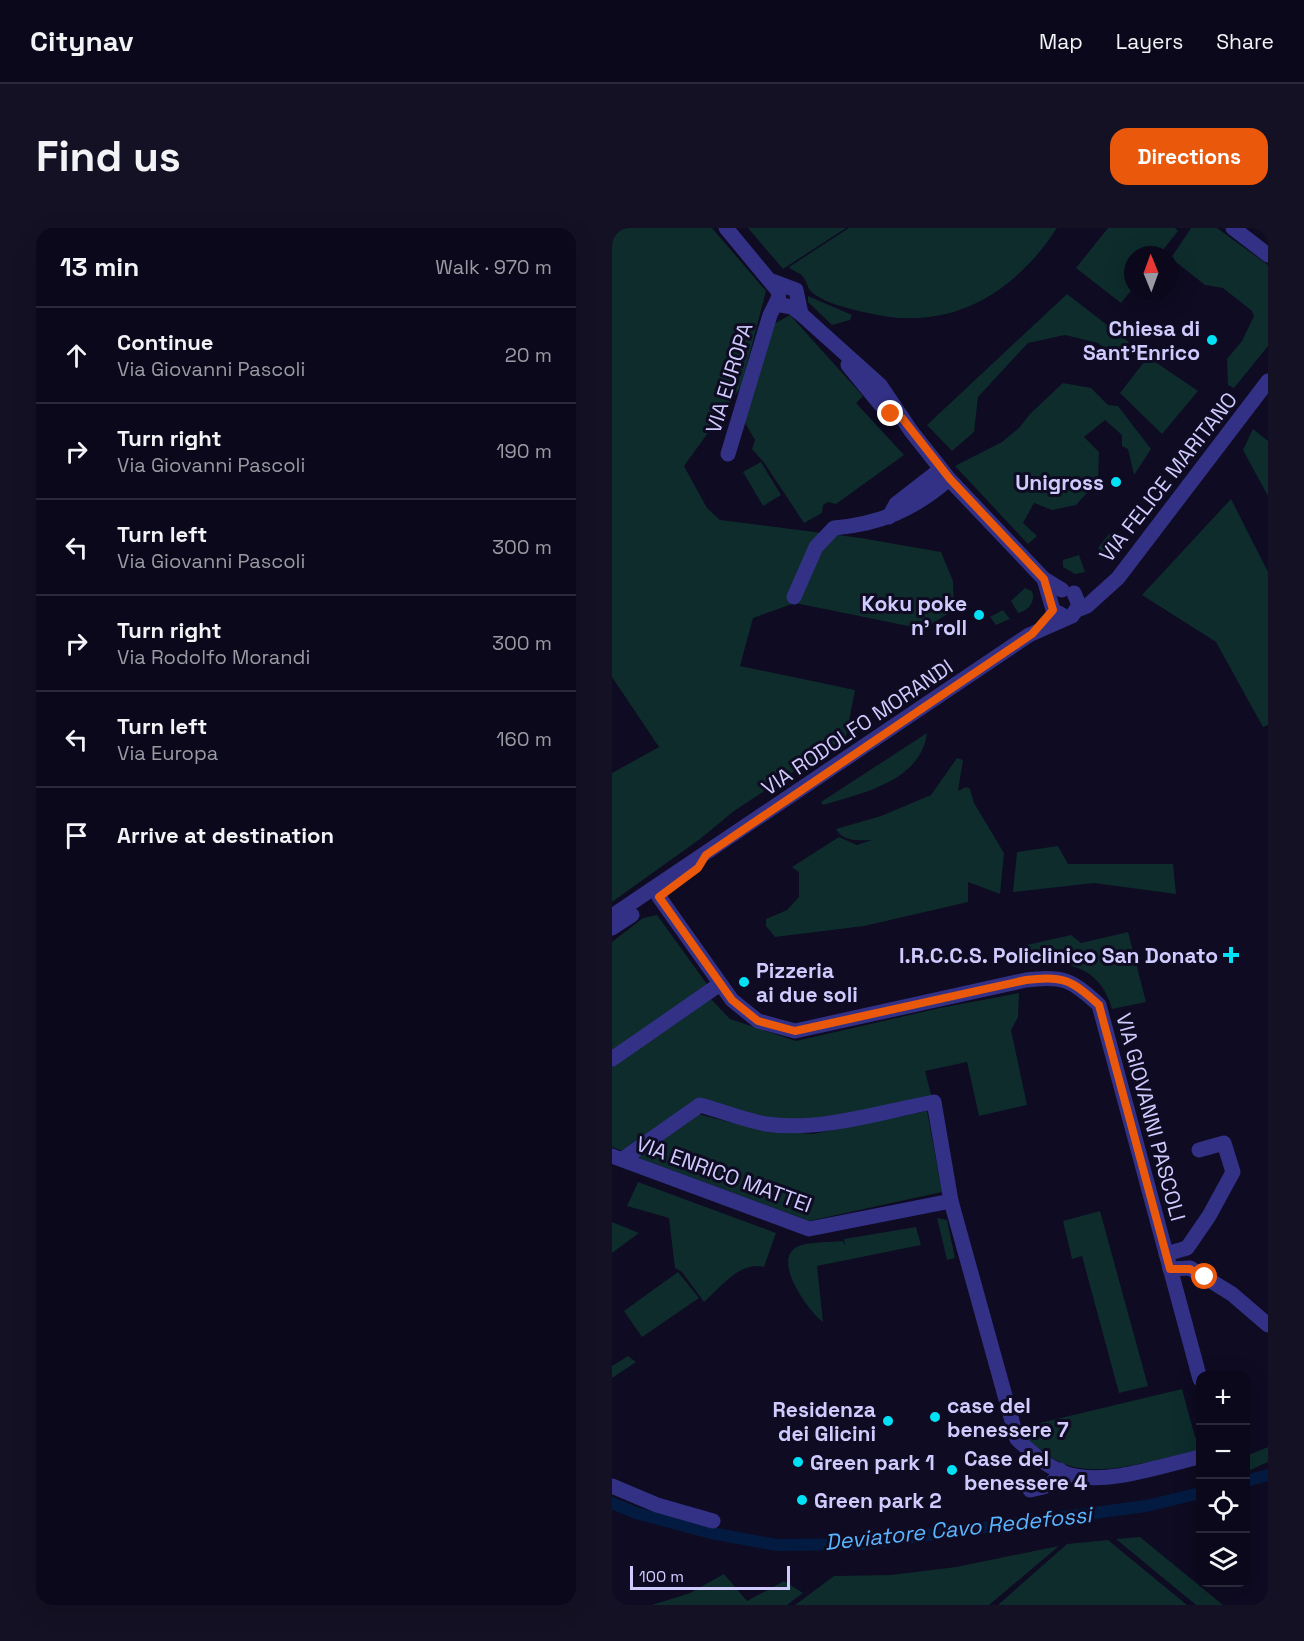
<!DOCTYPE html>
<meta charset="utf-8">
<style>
:root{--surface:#0a081a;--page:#131123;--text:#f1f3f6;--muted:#999aa2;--line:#2a2939;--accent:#ea580c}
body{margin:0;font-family:"Space Grotesk",sans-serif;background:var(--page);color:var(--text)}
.controls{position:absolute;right:18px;bottom:18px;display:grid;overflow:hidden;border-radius:12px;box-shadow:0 6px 24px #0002}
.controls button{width:54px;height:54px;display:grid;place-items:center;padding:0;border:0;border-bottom:2px solid var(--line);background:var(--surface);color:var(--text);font:30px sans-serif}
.compass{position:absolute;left:512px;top:18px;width:54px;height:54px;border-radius:50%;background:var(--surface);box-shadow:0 6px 24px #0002;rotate:359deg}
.scale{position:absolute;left:18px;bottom:15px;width:160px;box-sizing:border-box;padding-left:6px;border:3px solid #d0cbff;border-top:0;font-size:16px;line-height:21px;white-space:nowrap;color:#d0cbff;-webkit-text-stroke:4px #0e0b22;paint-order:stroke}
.stop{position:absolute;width:18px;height:18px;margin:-14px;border:4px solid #ea580c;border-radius:50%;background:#fff}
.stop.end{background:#ea580c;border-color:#fff;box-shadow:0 2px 6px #0008}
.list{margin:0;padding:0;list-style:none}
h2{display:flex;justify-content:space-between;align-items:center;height:78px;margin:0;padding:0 24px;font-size:26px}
h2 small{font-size:20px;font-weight:400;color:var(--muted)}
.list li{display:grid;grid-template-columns:39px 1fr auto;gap:18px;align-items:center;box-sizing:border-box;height:96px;padding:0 24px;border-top:2px solid var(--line)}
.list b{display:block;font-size:22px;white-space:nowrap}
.list p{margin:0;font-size:20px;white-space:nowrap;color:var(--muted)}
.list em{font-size:20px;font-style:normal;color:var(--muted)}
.icon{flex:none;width:33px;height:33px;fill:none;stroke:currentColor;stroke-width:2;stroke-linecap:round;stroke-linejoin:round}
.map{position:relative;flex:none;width:656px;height:1377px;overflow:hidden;border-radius:18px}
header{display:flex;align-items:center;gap:36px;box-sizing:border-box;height:84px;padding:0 30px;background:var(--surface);border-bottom:2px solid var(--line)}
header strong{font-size:28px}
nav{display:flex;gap:33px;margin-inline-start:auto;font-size:21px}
.intro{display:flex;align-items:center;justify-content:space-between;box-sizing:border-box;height:144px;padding:0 36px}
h1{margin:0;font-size:42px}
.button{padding:15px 27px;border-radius:18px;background:var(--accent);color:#fff;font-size:21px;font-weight:700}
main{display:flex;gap:36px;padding:0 36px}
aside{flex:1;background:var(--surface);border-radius:18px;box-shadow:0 6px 24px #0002}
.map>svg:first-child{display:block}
</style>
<header>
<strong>Citynav</strong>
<nav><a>Map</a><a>Layers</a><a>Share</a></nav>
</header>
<div class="intro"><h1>Find us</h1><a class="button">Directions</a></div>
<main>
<aside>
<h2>13 min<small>Walk · 970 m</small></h2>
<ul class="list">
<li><svg class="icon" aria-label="ahead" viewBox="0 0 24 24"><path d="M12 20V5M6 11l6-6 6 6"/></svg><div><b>Continue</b><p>Via Giovanni Pascoli</p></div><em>20 m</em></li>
<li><svg class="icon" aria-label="right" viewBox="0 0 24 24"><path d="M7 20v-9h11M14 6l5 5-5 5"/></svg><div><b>Turn right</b><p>Via Giovanni Pascoli</p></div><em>190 m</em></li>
<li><svg class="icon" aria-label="left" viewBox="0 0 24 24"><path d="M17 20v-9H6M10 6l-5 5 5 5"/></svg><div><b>Turn left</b><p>Via Giovanni Pascoli</p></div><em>300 m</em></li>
<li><svg class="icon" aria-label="right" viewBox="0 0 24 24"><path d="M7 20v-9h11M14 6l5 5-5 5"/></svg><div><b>Turn right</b><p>Via Rodolfo Morandi</p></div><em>300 m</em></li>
<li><svg class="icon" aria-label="left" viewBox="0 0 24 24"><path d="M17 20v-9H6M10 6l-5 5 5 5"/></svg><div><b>Turn left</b><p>Via Europa</p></div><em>160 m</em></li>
<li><svg class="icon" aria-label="arrive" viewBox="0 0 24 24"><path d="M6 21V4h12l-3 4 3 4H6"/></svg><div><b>Arrive at destination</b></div></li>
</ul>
</aside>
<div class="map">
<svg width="656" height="1377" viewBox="0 0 656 1377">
<rect width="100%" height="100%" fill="#0e0b22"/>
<g fill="#0d2c2b">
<polygon points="0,0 100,0 154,63 129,159 72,238 95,280 108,292 249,310 329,324 341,353 342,382 311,401 183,375 141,390 128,438 243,462 234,509 122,583 88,611 0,674 0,545 47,519 0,449"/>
<polygon points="136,0 234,0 171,41"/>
<path d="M237,0H445C402,66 337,105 256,85C239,81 208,75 197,61C195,57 194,52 191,49C188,44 181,44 177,39Z"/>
<polygon points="496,0 563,0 566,3 547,27 521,27 521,60 509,75 464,40"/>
<polygon points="579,0 605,0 656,37 656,118 622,160 616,157 615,131 630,113 642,88 640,83 611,60 593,57 559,30"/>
<polygon points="455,66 517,114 505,131 486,115 453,107 416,115 366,169 362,204 340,223 315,197"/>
<polygon points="196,68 240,87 238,92 220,97 196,74"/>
<polygon points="178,87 251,168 244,175 292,227 224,276 216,274 211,277 210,285 192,295 153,236 140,221 143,212 133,195 160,97"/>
<polygon points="536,129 586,163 550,206 508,165"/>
<polygon points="451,155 479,160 496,177 506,178 539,221 522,247 516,221 510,218 510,207 493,192 472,209 487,224 486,253 464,277 440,282 422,275 411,295 425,308 416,316 343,238 390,214 407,200 418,186"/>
<polygon points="641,201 656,213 656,268 631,222"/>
<polygon points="149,234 169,267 151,278 131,244"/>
<polygon points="619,271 656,344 656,497 651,499 604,414 530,367"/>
<polygon points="497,306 503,310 503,314 492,326 486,320"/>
<polygon points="467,327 473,344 463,346 451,339 451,332"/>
<path d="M413,360L420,363C424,374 416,383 406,385L399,373Z"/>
<polygon points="391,382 398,391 384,397 378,389"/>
<path d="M315,505C309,553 251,565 211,577L209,574Z"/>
<path d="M345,530L351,532L346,563L354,559L358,561L362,575L392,625L388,666L356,654V674L252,698L163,709L154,698V691L175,682L187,669V644L180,639L227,609L245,617L260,612C248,612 232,615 224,601L269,588L319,567Z"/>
<polygon points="446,618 456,636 561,636 564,666 482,655 401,664 405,624"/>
<polygon points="45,687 97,759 0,826 0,714 31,690"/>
<path d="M516,704L534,774L500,781C487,735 451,732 411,737L406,719L459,707L469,715Z"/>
<polygon points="407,765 406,789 399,802 415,877 367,888 355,834 313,843 320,870 199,895 159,892 99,875 11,923 0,919 0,839 99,771 118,791 184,813 328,780"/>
<polygon points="315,883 330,964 197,993 24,929 86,886 149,902 201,906"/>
<path d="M26,954L164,1005L152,1039C129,1032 108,1060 92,1074L70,1044L63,1040L57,990L15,978Z"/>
<polygon points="488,983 536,1158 507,1165 470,1028 460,1031 451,993"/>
<polygon points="325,990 335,992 343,1030 335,1032"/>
<polygon points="0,994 27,1005 0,1025"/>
<path d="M304,999L309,1017L205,1038L211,1094C197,1084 159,1032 185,1019C193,1014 220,1014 231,1013L233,1018L232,1011Z"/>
<polygon points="66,1044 87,1070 30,1109 12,1083"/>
<polygon points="16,1128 24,1134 0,1150 0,1138"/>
<path d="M570,1161L583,1209H588V1222C548,1230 492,1251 452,1236C438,1230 423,1217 409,1209L407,1200Z"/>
<polygon points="656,1219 656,1234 634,1244 634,1228"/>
<polygon points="528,1309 611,1377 584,1377 504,1311"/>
<polygon points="496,1312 575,1377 386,1377 455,1316"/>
<polygon points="447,1318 377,1377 183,1377 222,1348 279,1347 344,1339"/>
<polygon points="112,1346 135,1373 172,1353 191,1365 175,1377 40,1377 78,1365"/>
</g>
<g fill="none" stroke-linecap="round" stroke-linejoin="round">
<g stroke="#041b41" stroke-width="12">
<polyline points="634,1253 656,1247"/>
<polyline points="0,1275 24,1285 99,1305 164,1317 249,1316 534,1278 588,1265"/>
</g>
<g stroke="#333186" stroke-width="15">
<polyline points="114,0 167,64 166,71 169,77 180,79 189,86 268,157 299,203 337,251 432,351 450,362"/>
<polyline points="621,0 656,27"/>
<polyline points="160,53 184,62 189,86"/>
<polyline points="236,137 268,176 285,188"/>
<polyline points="116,226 158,87 166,71"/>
<polyline points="277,289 284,276 329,241"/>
<polyline points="432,351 441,382 454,389"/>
<path d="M182,369L204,319L222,300C268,296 303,281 337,251"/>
<polyline points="465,382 475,378 506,350 656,153"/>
<path d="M47,669L120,772L146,793L183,803L414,752C451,747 460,752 487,777L588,1151"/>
<polyline points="0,688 417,407 460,388 467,377 462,365"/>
<polyline points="0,700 20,687"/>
<polyline points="0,831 108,756"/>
<path d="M0,928L197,1001L339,973L405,1211C421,1226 438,1242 459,1247C497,1257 551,1237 588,1229"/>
<path d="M11,931L88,877C110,883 131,892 154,896C209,904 268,884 322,874L339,973"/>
<polyline points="554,1026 575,1020 597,988 621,944 612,915 587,922"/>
<polyline points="558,1041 578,1040 620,1066 656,1097"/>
<polyline points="0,1258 45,1277 101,1293"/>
<path d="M418,1262C434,1259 442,1258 448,1242"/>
</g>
</g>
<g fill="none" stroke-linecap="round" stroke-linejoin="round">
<path stroke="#ea580c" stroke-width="8" d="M279,186L290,190L338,251L432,351L441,382L420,406L94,627L86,640L47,669L120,772L146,793L183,803L414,752C451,747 460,752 487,777L558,1041H578L593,1049"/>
</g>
<g fill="#00e1f6" stroke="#0e0b22" stroke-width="2">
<circle cx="600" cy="112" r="6"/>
<circle cx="504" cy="254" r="6"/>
<circle cx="367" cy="387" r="6"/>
<path d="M616 718h6v6h6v6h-6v6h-6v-6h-6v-6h6z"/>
<circle cx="132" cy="754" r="6"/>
<circle cx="323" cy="1189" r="6"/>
<circle cx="276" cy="1193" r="6"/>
<circle cx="186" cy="1234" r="6"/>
<circle cx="340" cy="1242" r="6"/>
<circle cx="190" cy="1272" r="6"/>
</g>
<g text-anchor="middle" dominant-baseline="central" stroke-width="6" stroke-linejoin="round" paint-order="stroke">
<g font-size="21" font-weight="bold" fill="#d0cbff" stroke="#0e0b22" text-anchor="end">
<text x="588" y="100">Chiesa di<tspan x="588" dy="24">Sant'Enrico</tspan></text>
<text x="492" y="254">Unigross</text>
<text x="355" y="375">Koku poke<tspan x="355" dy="24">n' roll</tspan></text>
<text x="606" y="727">I.R.C.C.S. Policlinico San Donato</text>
<text x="144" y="742" text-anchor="start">Pizzeria<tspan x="144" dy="24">ai due soli</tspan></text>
<text x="335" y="1177" text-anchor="start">case del<tspan x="335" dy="24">benessere 7</tspan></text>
<text x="264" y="1181">Residenza<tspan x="264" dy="24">dei Glicini</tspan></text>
<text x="352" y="1230" text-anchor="start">Case del<tspan x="352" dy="24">benessere 4</tspan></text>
<text x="198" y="1234" text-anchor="start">Green park 1</text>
<text x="202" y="1272" text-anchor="start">Green park 2</text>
</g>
<g font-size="21" fill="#d0cbff" stroke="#0e0b22">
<text transform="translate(117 150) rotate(-73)">VIA EUROPA</text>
<text transform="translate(556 249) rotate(-52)">VIA FELICE MARITANO</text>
<text transform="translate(245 499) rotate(-34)">VIA RODOLFO MORANDI</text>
<text transform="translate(539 889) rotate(75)">VIA GIOVANNI PASCOLI</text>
<text transform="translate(112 946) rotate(20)">VIA ENRICO MATTEI</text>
</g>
<g font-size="22" font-style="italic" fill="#59b5ff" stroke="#0e0b22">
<text transform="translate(346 1300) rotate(-6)">Deviatore Cavo Redefossi</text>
</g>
</g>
</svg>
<div class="controls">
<button>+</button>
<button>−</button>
<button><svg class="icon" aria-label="locate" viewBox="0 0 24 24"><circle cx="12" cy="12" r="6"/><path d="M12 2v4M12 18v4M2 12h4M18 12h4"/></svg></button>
<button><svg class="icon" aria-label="layers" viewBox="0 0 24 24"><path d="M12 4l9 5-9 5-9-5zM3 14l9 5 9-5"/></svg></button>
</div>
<svg class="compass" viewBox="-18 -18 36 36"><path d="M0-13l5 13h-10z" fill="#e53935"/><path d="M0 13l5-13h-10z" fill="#999aa2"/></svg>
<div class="scale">100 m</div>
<div class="stop" style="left:593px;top:1049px"></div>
<div class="stop end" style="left:279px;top:186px"></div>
</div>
</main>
